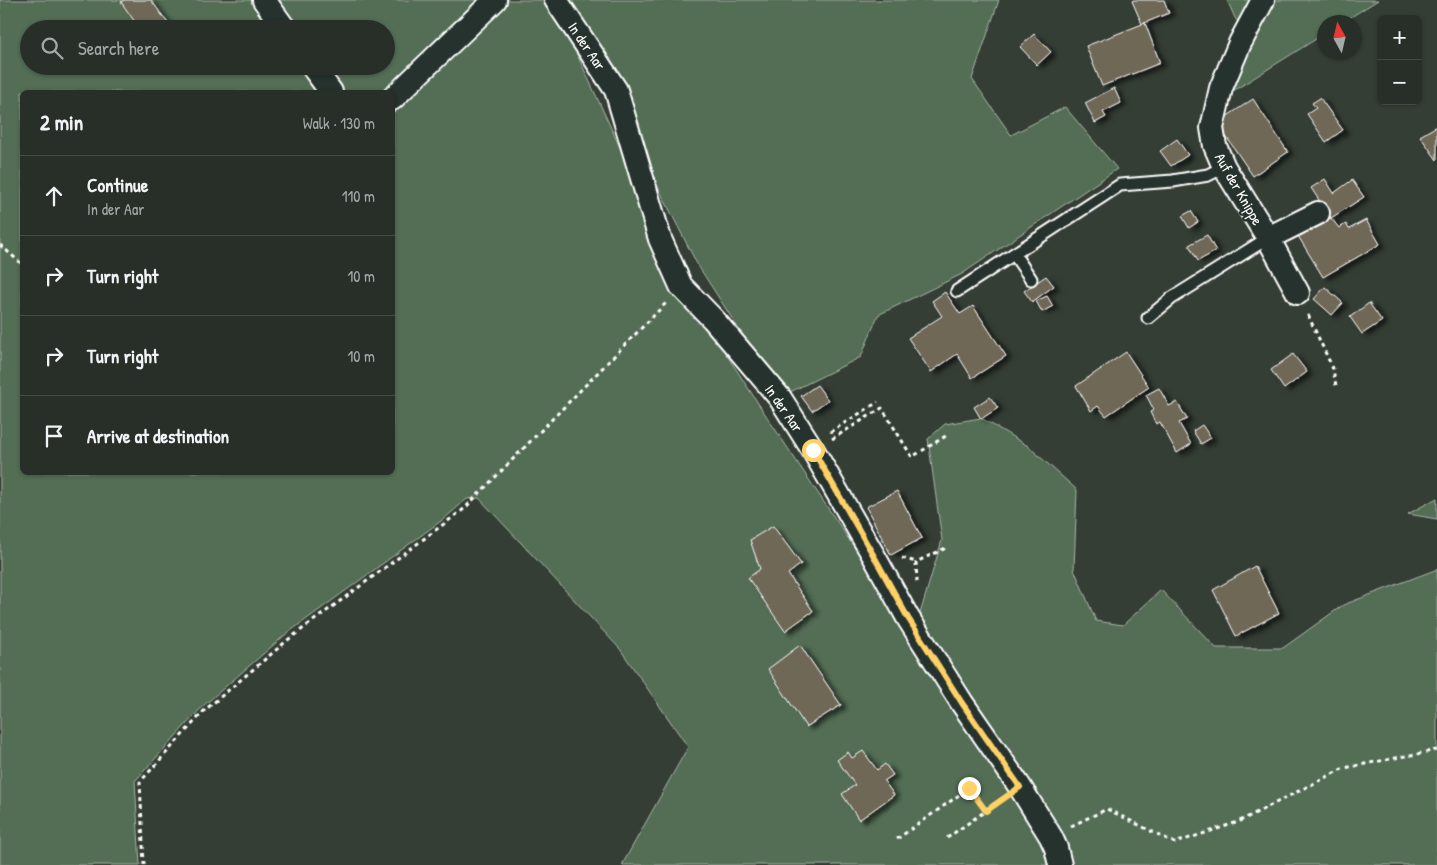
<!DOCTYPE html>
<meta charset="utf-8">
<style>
:root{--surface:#282e28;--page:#343a34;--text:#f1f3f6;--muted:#a5a8a8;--line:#444a45}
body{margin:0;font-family:"Patrick Hand",sans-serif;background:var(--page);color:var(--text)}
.controls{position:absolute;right:15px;top:15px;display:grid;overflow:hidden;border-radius:8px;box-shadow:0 1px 4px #0004}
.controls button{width:45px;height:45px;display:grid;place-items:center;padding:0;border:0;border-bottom:1px solid var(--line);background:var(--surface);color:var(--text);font:25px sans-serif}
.compass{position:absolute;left:1317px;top:15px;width:45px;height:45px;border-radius:50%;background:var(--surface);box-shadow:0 1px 4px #0004;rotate:352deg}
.stop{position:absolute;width:15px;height:15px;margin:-11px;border:4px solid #ffd166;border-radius:50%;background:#fff}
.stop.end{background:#ffd166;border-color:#fff;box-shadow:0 1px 5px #0008}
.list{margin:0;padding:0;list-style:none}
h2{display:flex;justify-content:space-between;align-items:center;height:65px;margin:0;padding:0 20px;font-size:21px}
h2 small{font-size:16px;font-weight:400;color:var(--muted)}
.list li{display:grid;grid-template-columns:32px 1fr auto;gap:15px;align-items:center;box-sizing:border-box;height:80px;padding:0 20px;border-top:1px solid var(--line)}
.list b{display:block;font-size:19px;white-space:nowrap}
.list p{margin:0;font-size:16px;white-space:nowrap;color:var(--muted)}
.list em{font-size:16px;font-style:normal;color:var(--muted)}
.icon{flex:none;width:28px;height:28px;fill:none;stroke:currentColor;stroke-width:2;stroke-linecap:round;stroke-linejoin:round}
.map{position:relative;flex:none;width:1437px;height:865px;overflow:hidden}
.search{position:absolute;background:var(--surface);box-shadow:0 1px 4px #0004;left:20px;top:20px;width:375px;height:55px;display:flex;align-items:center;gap:12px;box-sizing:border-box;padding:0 18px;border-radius:28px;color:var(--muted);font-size:19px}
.panel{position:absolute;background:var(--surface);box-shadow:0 1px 4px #0004;left:20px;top:90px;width:375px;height:385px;border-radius:8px}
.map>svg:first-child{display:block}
</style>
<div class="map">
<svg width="1437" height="865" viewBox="0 0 1437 865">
<defs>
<filter id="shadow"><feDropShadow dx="5.5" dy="3" stdDeviation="2.5" flood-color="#0009"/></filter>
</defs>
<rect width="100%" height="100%" fill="#353e35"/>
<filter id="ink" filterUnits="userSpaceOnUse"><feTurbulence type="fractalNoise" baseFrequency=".02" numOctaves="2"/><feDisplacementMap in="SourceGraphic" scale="10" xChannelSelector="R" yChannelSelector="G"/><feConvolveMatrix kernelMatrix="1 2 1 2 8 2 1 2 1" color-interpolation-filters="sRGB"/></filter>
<g filter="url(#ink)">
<g fill="#536e55" stroke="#a9b6aa" fill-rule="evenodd">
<path d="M0,0H485L392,92H22V472H392L393,113L501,0H552L689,297L769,420L1028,807L1052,865H622L688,747L620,649L479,498L467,499L445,518L285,635L203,706L135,781L140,865H0ZM29,29H386V66H29Z"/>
<polygon points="563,0 999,0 972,79 1011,135 1065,107 1117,169 962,274 878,315 861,357 782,396 697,264"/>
<polygon points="1227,0 1378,0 1343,22 1324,22 1324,34 1233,91 1251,40 1235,18"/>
<polygon points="981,418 1028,446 1077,490 1074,569 1096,621 1123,625 1161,590 1216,648 1283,648 1343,605 1435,570 1437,568 1437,865 1063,865 919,617 942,540 928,439 945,424"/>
<polygon points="1437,498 1437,519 1408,514"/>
</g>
<g fill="#6f6857" stroke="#fff" filter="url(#shadow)">
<polygon points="124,0 151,0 170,26 167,29 140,29 121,2"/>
<polygon points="1134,0 1164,0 1169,13 1142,24 1132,1"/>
<polygon points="1145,23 1160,63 1102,86 1086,46"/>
<polygon points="1034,34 1051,52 1037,65 1020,47"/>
<polygon points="1114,88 1121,103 1103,112 1106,117 1095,123 1085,103"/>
<polygon points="1320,98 1343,130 1326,142 1307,114 1316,108 1312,103"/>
<polygon points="1253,99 1288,152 1253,176 1217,123"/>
<polygon points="1437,126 1437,160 1420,136"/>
<polygon points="1177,139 1188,155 1171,166 1160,151"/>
<polygon points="1325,179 1334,193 1352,180 1364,197 1331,218 1311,188"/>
<polygon points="1191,211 1198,222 1189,228 1182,216"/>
<polygon points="1331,218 1339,228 1346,224 1349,229 1366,220 1380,244 1323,277 1298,236"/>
<polygon points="1207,235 1216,251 1198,261 1189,245"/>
<polygon points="1046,276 1054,286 1032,302 1024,291"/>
<polygon points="1325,287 1343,303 1332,315 1314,299"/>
<polygon points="945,292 960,314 973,306 1006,356 972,378 957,354 931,372 908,338 942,316 932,301"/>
<polygon points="1047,296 1053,306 1042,312 1036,301"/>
<polygon points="1369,303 1382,321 1362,334 1350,317"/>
<polygon points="1126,352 1149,387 1106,416 1098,406 1091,411 1076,386"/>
<polygon points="1293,354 1307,372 1284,389 1271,370"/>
<polygon points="817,385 828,400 812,411 801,396"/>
<polygon points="1159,388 1169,406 1177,402 1187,419 1179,423 1191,444 1177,453 1160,422 1156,424 1150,412 1154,410 1146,395"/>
<polygon points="990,397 998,408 981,419 974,407"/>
<polygon points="1202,425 1211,438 1201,444 1193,431"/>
<polygon points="897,491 922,538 891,555 866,507"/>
<polygon points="773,526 801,564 788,574 813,611 785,631 748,578 760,569 750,540"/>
<polygon points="1255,566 1279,613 1236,636 1213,590"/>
<polygon points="800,645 841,705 806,727 768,669"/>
<polygon points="863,751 877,770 885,764 893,775 884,781 894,795 859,820 842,794 855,785 837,760 848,752 852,758"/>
</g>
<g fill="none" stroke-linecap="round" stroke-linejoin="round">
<defs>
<g id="service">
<polyline points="1014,254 1031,279"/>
<polyline points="957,291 1120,185 1173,181 1208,175 1224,167"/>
<polyline points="1148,318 1172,298 1268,238"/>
</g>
<g id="minor">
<polyline points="264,0 285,29"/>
<polyline points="556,0 616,90 660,239 681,286 713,319 780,398 813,450 875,558 908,618 962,703 1020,787 1051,837 1056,848 1060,865"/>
<polyline points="1263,0 1240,43 1221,88 1212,128 1215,146 1224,167 1268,238 1298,293"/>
<polyline points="312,66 331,92"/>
<polyline points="392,99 495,0"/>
<polyline points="1268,238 1318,213"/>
</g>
</defs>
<use href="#service" stroke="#fff" stroke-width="15"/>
<use href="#minor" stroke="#fff" stroke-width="26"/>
<g stroke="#fff" stroke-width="3" stroke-dasharray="4 4" stroke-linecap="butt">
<polyline points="0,245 22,264"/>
<polyline points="1308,315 1333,369 1336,386"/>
<polyline points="830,432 878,402"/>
<polyline points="832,439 882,408 912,457 949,434"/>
<polyline points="902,558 916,562"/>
<polyline points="917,582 916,562 948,547"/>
<polyline points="1071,826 1107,809 1175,843 1238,822 1344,768 1437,750"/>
<polyline points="947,838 1001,800"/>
<polyline points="897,839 969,788 986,811"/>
<polyline points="144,865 140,782 205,710 289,639 464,509 666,303"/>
</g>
<use href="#service" stroke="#26332d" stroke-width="11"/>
<use href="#minor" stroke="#26332d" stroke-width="22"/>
</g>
</g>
<g fill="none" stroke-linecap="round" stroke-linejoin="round" filter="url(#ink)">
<polyline stroke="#ffd166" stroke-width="6" points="813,450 875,558 908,618 962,703 1020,787 986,811 969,788"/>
</g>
<g text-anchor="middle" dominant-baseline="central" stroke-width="4.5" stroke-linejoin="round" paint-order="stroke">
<g font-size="15" fill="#fff" stroke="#26332d">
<text transform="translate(587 46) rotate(56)">In der Aar</text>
<text transform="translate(1239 189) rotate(60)">Auf der Knippe</text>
<text transform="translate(784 408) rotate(55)">In der Aar</text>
</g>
</g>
</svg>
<div class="controls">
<button>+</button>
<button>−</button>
</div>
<svg class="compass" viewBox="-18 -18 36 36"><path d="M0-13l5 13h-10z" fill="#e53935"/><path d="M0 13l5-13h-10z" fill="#a5a8a8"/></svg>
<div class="stop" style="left:813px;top:450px"></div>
<div class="stop end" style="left:969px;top:788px"></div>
<div class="search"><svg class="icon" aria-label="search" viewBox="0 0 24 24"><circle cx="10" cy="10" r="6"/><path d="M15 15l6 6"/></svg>Search here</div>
<section class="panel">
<h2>2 min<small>Walk · 130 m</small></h2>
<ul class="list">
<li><svg class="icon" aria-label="ahead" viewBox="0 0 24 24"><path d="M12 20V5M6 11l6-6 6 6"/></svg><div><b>Continue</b><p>In der Aar</p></div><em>110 m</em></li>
<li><svg class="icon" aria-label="right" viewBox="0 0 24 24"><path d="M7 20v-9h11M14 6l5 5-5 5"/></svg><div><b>Turn right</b></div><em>10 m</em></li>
<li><svg class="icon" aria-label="right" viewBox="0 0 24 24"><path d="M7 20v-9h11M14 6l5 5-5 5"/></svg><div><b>Turn right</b></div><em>10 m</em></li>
<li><svg class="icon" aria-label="arrive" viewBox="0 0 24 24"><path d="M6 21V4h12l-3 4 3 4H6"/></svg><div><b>Arrive at destination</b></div></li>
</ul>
</section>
</div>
